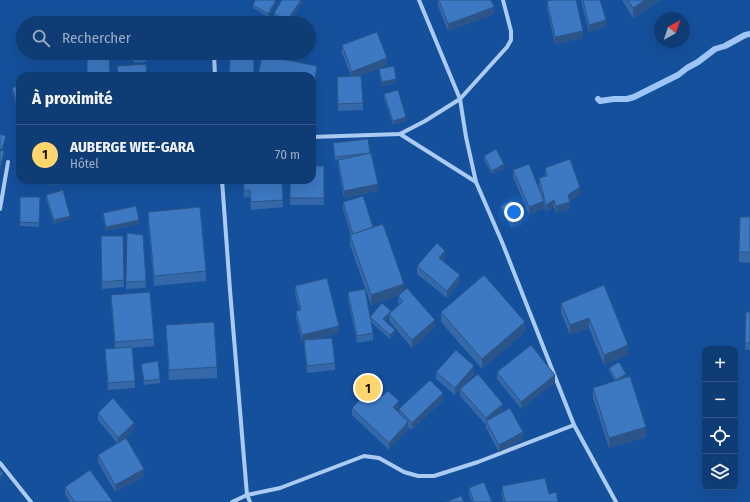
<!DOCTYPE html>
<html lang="fr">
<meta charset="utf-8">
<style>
:root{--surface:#103c75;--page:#19437a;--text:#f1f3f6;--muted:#9cadc5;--line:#305687;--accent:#ffd56d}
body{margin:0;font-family:"Fira Sans Condensed",sans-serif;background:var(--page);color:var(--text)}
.controls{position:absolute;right:12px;bottom:12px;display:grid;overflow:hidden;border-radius:8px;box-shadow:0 4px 16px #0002}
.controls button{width:36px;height:36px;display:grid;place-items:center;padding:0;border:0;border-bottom:1px solid var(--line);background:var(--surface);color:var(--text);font:20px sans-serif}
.compass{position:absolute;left:654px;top:12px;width:36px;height:36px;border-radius:50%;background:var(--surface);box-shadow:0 4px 16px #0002;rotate:40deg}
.you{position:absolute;left:514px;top:212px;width:14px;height:14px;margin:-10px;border:3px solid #fff;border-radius:50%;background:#1a73e8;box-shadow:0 0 0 6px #1a73e833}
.badge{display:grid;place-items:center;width:26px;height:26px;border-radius:50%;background:var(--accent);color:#111;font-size:13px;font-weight:700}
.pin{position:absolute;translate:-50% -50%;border:2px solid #fff;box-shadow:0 1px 4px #0006}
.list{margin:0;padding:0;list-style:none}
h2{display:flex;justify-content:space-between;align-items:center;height:52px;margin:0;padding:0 16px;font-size:17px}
h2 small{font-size:13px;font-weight:400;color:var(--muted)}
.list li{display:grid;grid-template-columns:26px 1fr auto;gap:12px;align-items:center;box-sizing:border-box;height:60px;padding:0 16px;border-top:1px solid var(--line)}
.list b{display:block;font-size:15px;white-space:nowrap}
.list p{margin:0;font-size:13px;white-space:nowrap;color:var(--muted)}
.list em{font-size:13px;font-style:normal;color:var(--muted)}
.icon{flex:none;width:22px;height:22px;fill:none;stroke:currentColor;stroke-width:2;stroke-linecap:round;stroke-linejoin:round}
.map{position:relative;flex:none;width:750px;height:502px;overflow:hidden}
.search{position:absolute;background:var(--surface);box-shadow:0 4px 16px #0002;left:16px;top:16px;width:300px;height:44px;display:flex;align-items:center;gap:10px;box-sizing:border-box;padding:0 14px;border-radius:22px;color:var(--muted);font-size:15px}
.panel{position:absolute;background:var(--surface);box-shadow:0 4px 16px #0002;left:16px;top:72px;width:300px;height:112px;border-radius:12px}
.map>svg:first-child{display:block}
</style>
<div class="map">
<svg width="750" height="502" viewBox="0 0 750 502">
<rect width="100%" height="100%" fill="#15509c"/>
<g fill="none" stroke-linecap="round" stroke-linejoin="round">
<polyline stroke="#9dc6f6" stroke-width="6" points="598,99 600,101 614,99 627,99 634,97 678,75 687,68 698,62 715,49 725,46 745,35 750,34"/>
<g stroke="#abcbf3" stroke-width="4">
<polyline points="419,0 460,99 466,137 476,182 502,242 574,425 616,502"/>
<polyline points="214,53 215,76"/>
<polyline points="400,134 476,182"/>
<polyline points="312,137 400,134 425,121 460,99 507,47 511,40 511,31 503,0"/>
<polyline points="222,180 230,290 247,495 250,502"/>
<polyline points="0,209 8,162"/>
<polyline points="0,463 31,502"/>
<polyline points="232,502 247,495 280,488 364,456 379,458 404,472 418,476 434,476 478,462 574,425"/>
</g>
</g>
<g fill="#3468a8">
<polygon points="302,0 302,2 289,23 284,23 274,17 274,13"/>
<polygon points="438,0 491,0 494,14 448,31 438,6"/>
<polygon points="581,0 600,0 606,27 589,32"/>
<polygon points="622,0 661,0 633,18"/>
<polygon points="547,1 583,38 555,44 547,8"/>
<polygon points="276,3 268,17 253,8 253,5"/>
<polygon points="342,45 387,65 359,76 363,103 363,110 338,111 337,77 350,76 350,73 342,53"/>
<polygon points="133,53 146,53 146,62 134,63"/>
<polygon points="379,69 396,83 382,86 379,73"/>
<polygon points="20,85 19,114 12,91 12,88"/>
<polygon points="384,94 406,121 393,125 384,98"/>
<polygon points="333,143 370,153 378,191 344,198 338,167 338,160 335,161"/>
<polygon points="484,156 504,168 492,174 484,160"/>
<polygon points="324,166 324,205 290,205 290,180"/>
<polygon points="545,168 580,194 570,201 570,209 556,213 554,207 546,212 544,204 544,208 529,214 513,177 513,170 541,194 539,185 539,178 545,176"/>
<polygon points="50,180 74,180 52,186"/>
<polygon points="243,180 282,180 283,207 251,210 250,197 244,198"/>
<polygon points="46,195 70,219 54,224 46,199"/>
<polygon points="20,197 40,197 39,227 20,226"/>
<polygon points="343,202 373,227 404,291 435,327 412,348 389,321 389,317 385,321 395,334 390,339 371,322 373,333 373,340 357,343 348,299 348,292 370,316 391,313 400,304 398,303 399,295 371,305 350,245 350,235 351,235 343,209"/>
<polygon points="501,206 522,222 512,228 501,209"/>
<polygon points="148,212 206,271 206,281 154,286 148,222"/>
<polygon points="103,213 139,224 106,231 103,216"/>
<polygon points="750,217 750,263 739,262 739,252"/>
<polygon points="127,233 146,281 146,288 126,289"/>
<polygon points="101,236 123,236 124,287 102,289"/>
<polygon points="445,258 443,261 460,282 447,298 417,274 417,266"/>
<polygon points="604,285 628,355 604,365 589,328 570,335 561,313 561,303"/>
<polygon points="295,286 339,333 312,340 335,363 335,370 307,373 304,347 304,342 302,342 296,318 296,311 299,310 295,294"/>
<polygon points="111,295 154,339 154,346 132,348 135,381 135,388 108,390 105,356 105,349 115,348 111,302"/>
<polygon points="441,312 525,332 482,369 441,322"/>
<polygon points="750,312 750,350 745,350 745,343"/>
<polygon points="166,325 217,367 217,378 169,380 166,335"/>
<polygon points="141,364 160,379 160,383 144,385"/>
<polygon points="609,368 626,377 646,437 609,448 593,398 593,388 615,381 609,371"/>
<polygon points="436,372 474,374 455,395 436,379"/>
<polygon points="497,372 555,382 521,409 497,379"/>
<polygon points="460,389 503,411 499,414 523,439 499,452 486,428 486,425 460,396"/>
<polygon points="382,396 399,408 396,410 399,413 399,409 443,400 412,430 408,427 408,429 389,450 352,415 352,408"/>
<polygon points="98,413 134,430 123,440 144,476 115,492 98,462 98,455 117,443 98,420"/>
<polygon points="502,486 549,494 558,502 503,502 502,496"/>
<polygon points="65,487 113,502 70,502 65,494"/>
<polygon points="469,488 492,502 472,502 469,495"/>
</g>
<g fill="#2b5588">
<polygon points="276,0 276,3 268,17 268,14"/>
<polygon points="301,0 302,0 302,2 289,23 287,23 287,21"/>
<polygon points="645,0 661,0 633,18 633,8"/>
<polygon points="494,7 494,14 448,31 448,24"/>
<polygon points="606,20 606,27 589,32 589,25"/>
<polygon points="583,31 583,38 555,44 555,37"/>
<polygon points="387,58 387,65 351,79 351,72"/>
<polygon points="317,66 317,73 312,104 312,97"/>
<polygon points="396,79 396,83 382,86 382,82"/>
<polygon points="406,117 406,121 393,125 393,121"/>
<polygon points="6,136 6,139 2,153 2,149"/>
<polygon points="4,151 4,154 0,174 0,170"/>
<polygon points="504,164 504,168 492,174 492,171"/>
<polygon points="52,180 74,180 52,186"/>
<polygon points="378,184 378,191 344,198 344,191"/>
<polygon points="580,187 580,194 568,202 568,195"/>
<polygon points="554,200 554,207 546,212 546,205"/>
<polygon points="544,201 544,208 529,214 529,207"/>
<polygon points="570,202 570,209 556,213 556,206"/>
<polygon points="70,216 70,219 54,224 54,220"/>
<polygon points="522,218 522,222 512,228 512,224"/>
<polygon points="139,220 139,224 106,231 106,227"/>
<polygon points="445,251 445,258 439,265 439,258"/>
<polygon points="460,275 460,282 447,298 447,291"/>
<polygon points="404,284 404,294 371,305 371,295"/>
<polygon points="391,311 391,315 389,314 389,317 383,323 383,319"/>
<polygon points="589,318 589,328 570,335 570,325"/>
<polygon points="435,320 435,327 412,348 412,340"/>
<polygon points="525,322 525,332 482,369 482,359"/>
<polygon points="339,326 339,333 302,342 302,335"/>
<polygon points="395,330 395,334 390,339 390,335"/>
<polygon points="628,345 628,355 604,365 604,355"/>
<polygon points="474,366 474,374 455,395 455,388"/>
<polygon points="626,374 626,377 616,383 616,380"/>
<polygon points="555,375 555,382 521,409 521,402"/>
<polygon points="443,393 443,400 412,430 412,423"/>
<polygon points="399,401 399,408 393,414 393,407"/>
<polygon points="503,404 503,411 487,424 486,421 486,418"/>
<polygon points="408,422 408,429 389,450 389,443"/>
<polygon points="134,423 134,430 118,445 118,438"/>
<polygon points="646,427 646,437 609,448 609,438"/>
<polygon points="523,432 523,439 499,452 499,445"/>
<polygon points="144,469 144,476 115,492 115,485"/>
<polygon points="3,474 3,477 0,481 0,477"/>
</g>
<g fill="#3d79c3" stroke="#2b5588">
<polygon points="255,0 276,0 268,14 253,5"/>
<polygon points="282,0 301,0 287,21 274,13"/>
<polygon points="439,0 491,0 494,7 448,24"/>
<polygon points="553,0 576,0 583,31 555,37 547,1"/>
<polygon points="583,0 600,0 606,20 589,25"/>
<polygon points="628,0 645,0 633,8"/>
<polygon points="377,32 387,58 351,72 350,66 342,45"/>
<polygon points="87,53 109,53 110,76 87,76"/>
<rect x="134" y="53" width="12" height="6"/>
<polygon points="262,55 317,66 312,97 312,76 258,76"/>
<polygon points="230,58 254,59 254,76 229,76"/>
<polygon points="146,64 147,76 118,76 117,66"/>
<polygon points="394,66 396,79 382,82 379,69"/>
<polygon points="361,76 363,103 338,104 337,77"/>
<polygon points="20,85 20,110 19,110 12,88"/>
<polygon points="398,90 406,117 393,121 384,94"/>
<polygon points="0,134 6,136 2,149 0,149"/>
<polygon points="368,139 370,153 335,157 333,143"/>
<polygon points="496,149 504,164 492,171 484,156"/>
<polygon points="0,150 4,151 0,170"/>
<polygon points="371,153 378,184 344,191 338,160"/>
<polygon points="570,159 580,187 568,195 570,202 556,206 554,200 546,205 539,178 547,176 545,168"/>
<polygon points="529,164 544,201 529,207 513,170"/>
<polygon points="312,166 324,166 324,198 290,198 290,180 312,180"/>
<polygon points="244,180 282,180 283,200 251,202 250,190 244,191"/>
<polygon points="63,190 70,216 54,220 46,195"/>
<polygon points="363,196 373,227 353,234 343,202"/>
<polygon points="20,197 40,197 39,223 20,222"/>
<polygon points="512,200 522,218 512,224 501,206"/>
<polygon points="136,206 139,220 106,227 103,213"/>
<polygon points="200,207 206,271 154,276 148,212"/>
<polygon points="740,217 750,217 750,252 739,252"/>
<polygon points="383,224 404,284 371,295 350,235"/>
<polygon points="127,233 143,235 146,281 126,282"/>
<polygon points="101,236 123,236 124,280 102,282"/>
<polygon points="437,243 445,251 439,258 460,275 447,291 417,266"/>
<polygon points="484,275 525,322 482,359 441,312"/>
<polygon points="327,278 339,326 302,335 296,311 301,310 295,286"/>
<polygon points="604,285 628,345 604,355 589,318 570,325 561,303"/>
<polygon points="407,288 435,320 412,340 389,314 403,301 398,296"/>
<polygon points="365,289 373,333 357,336 348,292"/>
<polygon points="150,292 154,339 115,342 111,295"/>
<polygon points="382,303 391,311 383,319 395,330 390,335 370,317"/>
<polygon points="746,312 750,312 750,343 745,343"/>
<polygon points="214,322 217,367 169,370 166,325"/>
<polygon points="332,338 335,363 307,366 304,340"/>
<polygon points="531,345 555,375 521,402 497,372"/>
<polygon points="132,347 135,381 108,383 105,349"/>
<polygon points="456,350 474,366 455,388 436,372"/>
<polygon points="158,361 160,379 144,381 141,364"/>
<polygon points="619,362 626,374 616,380 609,368"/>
<polygon points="478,374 503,404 486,418 460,389"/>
<polygon points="630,376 646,427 609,438 593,388"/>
<polygon points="430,380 443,393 412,423 399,409"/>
<polygon points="372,387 382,396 388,391 399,401 393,407 408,422 389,443 352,408"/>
<polygon points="113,398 134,423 118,438 98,413"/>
<polygon points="510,408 523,432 499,445 486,421"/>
<polygon points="126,438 144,469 115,485 98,455"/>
<polygon points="0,470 3,474 0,477"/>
<polygon points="90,470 113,502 75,502 65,487"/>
<polygon points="545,478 549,494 556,492 558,502 505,502 502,486"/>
<polygon points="484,482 492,502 474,502 469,488"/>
<polygon points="461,496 464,502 446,502"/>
</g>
</svg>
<div class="controls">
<button>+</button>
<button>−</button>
<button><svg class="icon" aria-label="locate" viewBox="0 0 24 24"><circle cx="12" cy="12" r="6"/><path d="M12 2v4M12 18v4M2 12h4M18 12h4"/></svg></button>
<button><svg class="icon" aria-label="layers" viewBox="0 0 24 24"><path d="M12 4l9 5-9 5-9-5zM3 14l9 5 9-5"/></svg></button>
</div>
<svg class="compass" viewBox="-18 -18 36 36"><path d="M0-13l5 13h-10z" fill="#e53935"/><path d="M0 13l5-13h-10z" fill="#9cadc5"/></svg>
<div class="you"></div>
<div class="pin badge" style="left:368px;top:388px">1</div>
<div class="search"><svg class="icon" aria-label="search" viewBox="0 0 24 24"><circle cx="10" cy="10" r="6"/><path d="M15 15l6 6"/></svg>Rechercher</div>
<section class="panel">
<h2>À proximité<small></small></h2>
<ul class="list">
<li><span class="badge">1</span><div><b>AUBERGE WEE-GARA</b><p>Hôtel</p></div><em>70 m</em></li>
</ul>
</section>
</div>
